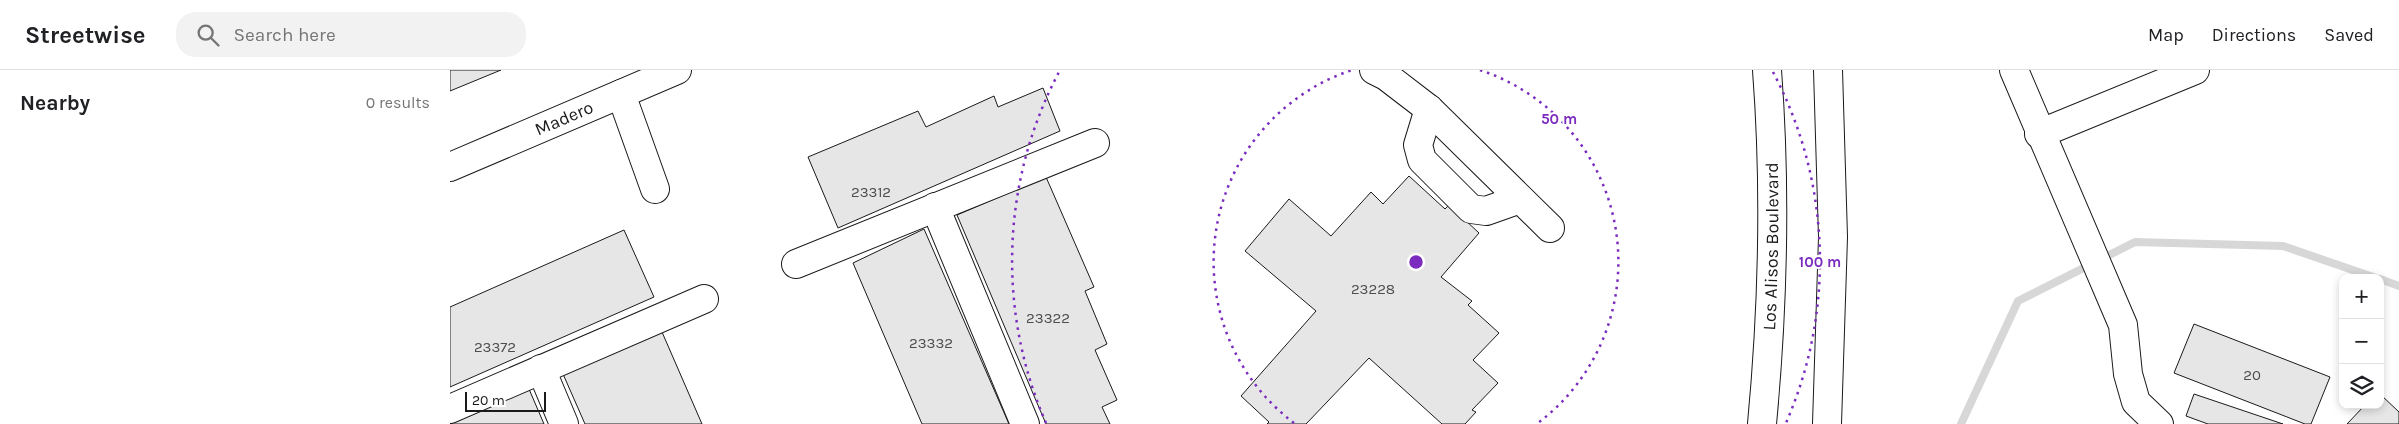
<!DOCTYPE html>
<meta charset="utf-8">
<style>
:root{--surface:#fff;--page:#f2f2f2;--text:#202124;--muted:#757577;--line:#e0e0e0}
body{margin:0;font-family:Karla,sans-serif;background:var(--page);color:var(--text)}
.controls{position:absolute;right:15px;bottom:15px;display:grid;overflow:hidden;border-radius:10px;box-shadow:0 2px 8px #0003}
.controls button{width:45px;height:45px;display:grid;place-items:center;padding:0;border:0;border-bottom:1px solid var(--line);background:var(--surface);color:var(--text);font:25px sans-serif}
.scale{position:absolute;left:15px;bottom:12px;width:81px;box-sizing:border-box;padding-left:5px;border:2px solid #1a1a1a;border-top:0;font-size:14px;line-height:18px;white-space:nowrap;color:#1a1a1a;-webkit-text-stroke:4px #fff;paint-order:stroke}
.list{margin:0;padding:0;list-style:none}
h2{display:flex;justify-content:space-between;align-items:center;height:65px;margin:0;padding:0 20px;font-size:21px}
h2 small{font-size:16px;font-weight:400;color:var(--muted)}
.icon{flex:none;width:28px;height:28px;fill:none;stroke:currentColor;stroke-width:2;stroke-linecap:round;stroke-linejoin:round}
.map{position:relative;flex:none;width:1949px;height:354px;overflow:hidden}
header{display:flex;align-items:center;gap:30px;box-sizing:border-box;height:70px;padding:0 25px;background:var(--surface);border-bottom:1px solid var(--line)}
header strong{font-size:24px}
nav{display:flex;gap:28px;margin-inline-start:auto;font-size:18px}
.search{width:350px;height:45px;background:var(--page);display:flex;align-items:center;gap:12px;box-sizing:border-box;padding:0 18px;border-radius:20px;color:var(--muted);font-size:19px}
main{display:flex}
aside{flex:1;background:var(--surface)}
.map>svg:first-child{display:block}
</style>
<header>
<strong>Streetwise</strong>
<div class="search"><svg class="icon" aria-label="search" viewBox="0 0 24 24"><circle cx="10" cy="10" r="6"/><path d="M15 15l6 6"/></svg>Search here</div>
<nav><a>Map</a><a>Directions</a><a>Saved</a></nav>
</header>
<main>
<aside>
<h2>Nearby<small>0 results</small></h2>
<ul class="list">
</ul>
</aside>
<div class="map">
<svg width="1949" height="354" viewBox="0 0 1949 354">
<rect width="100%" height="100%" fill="#fff"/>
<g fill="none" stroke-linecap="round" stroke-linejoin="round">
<g stroke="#d7d7d7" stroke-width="8">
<polyline points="1930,209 1949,216"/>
<polyline points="1511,354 1568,231 1685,172 1833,176 1926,208"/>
</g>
</g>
<g fill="#e6e6e6" stroke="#1a1a1a">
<polygon points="0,0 51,0 0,21"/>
<polygon points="593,18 610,61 388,158 358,87 468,41 476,57 544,26 548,37"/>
<polygon points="959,106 995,139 999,135 1029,163 991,207 1022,231 1018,235 1049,263 1023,290 1048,313 1022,340 1026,342 1015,354 992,354 919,288 856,354 817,354 819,352 791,326 866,241 795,181 839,129 881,166 921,122 933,134"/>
<polygon points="596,107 644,217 635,221 657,274 645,280 667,330 652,337 660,354 596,354 507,145"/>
<polygon points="474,159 559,354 472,354 403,193"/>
<polygon points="174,160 204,227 0,317 0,237"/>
<polygon points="1744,254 1880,307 1861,354 1855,354 1724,303"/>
<polygon points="212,262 252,354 135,354 113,304"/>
<polygon points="79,319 94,354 0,354"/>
<polygon points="1744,324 1833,354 1758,354 1736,346"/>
<polygon points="1930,324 1949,342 1949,354 1897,354 1915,335 1930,335"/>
</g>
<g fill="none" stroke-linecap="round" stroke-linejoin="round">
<defs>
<g id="minor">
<polyline points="924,0 936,6 979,39 1100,158"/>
<polyline points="1564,0 1673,255 1678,304 1686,332 1709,354"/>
<polyline points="171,24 205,119"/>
<polyline points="979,39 968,75 972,90 1021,139 1036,141 1070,129"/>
<polyline points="1589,64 1745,0"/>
<path id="s1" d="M0,97L227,0"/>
<polyline points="485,137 575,354"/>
<polyline points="346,194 645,73"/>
<polyline points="91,299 114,354"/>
<polyline points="0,339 254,229"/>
</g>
<g id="major">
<path id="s2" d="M1312,354C1323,237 1326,118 1317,0"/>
<polyline points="1377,354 1383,167 1378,0"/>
</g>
</defs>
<use href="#minor" stroke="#1a1a1a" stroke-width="30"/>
<use href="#major" stroke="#1a1a1a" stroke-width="30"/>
<use href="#minor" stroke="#fff" stroke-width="28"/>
<use href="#major" stroke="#fff" stroke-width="28"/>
</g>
<g fill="none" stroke="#7b2cbf" stroke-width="2.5" stroke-dasharray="2.5 5">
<path d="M844 353A202 202 0 0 1 902 0M1030 0A202 202 0 0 1 1088 353"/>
<path d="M596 353A404 404 0 0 1 609 2M1323 2A404 404 0 0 1 1336 353"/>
</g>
<g text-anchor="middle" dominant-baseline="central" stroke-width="4" stroke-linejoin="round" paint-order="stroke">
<g font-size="15" fill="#4d4d4d">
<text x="421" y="122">23312</text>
<text x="923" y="219">23228</text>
<text x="598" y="248">23322</text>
<text x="481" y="273">23332</text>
<text x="45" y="277">23372</text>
<text x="1802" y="305">20</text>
</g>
<g font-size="18" fill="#1a1a1a" stroke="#fff">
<text stroke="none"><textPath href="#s1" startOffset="124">Madero</textPath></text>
<text stroke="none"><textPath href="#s2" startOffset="178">Los Alisos Boulevard</textPath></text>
</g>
</g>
<circle cx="966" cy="192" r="8" fill="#7b2cbf" stroke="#fff" stroke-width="2.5"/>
<g font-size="15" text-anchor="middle" font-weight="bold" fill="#7b2cbf" stroke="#fff" stroke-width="4" stroke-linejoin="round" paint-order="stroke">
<text x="1109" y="54">50 m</text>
<text x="1370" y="197">100 m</text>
</g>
</svg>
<div class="controls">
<button>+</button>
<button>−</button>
<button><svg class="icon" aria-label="layers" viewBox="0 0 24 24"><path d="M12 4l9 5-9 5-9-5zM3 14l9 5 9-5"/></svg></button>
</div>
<div class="scale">20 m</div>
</div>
</main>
